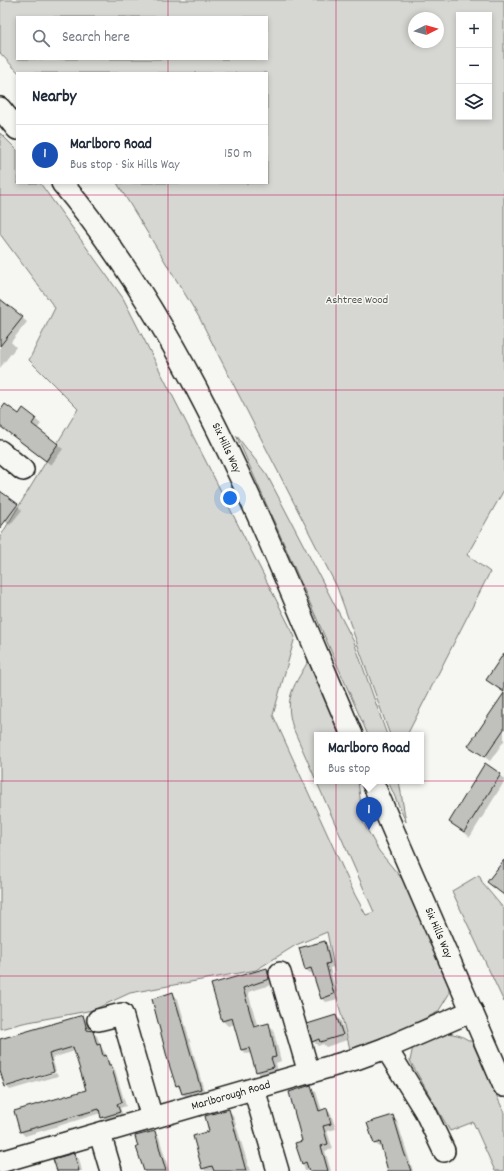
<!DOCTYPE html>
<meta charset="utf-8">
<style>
:root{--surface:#fff;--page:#f2f2f3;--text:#1f2937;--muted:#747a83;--line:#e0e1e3;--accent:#111827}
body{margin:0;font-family:Dekko,sans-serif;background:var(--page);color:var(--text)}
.controls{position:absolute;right:12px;top:12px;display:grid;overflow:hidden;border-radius:0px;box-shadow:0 2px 6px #0003}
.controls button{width:36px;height:36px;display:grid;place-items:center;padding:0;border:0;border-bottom:1px solid var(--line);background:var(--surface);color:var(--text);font:20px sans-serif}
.compass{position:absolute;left:408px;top:12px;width:36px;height:36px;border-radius:50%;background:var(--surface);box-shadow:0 2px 6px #0003;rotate:85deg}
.you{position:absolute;left:230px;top:498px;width:14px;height:14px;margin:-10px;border:3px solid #fff;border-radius:50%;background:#1a73e8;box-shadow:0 0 0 6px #1a73e833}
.badge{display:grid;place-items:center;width:26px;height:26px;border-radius:50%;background:var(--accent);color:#fff;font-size:13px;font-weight:700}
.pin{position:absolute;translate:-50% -33px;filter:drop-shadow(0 1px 2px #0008)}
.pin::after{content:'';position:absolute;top:21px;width:14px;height:12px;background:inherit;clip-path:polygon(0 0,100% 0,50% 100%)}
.popup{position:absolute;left:314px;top:732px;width:110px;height:52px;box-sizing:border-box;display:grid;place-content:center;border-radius:0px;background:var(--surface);filter:drop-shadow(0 1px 3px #0005);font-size:13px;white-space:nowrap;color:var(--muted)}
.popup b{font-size:15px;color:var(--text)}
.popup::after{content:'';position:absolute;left:50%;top:100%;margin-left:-8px;border:8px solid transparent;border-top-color:var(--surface)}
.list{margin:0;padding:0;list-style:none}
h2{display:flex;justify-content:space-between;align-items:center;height:52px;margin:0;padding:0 16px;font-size:17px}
h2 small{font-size:13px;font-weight:400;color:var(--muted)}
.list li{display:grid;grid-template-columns:26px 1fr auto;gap:12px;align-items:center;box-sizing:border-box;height:60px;padding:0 16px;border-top:1px solid var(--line)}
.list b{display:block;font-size:15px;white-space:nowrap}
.list p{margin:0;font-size:13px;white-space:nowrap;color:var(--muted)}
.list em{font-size:13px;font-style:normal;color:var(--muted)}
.icon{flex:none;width:22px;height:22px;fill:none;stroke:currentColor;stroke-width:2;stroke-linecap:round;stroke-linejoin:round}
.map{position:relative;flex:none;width:504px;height:1171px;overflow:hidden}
.search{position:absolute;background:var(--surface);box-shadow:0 2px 6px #0003;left:16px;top:16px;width:252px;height:44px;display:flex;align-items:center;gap:10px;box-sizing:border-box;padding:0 14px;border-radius:0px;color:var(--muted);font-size:15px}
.panel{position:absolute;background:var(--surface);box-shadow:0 2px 6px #0003;left:16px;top:72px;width:252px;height:112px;border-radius:0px}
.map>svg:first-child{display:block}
</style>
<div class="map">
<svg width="504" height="1171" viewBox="0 0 504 1171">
<rect width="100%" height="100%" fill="#f6f6f2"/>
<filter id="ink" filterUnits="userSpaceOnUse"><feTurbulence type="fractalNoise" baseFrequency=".025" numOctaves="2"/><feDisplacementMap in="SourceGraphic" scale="8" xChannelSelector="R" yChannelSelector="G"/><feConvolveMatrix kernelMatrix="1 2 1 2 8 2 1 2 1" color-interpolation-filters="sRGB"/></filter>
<g filter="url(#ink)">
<g fill="#d6d6d2" stroke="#797977" fill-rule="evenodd">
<path d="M0,0H504V490L467,555L490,572L407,735H390L337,587L199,317L117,183H267V73H19L0,53ZM459,15H489V117H459ZM17,17H267V59H17ZM414,18H438V42H414Z"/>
<path d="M0,133L17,150V183H40L123,298L295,637L273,715L355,895L366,915L374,912L293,728C283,696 295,685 310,658L342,735H317V781H358L363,822L379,851L406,884L449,980V994L438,1012L377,1042L350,1049L336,994L333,962L327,932L296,945L256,970L130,993L93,1010L23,1023L0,1029V537L78,409L29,360L55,308L0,234Z"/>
<polygon points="236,435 267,475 354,642 387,735 368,735"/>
<polygon points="388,781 399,781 406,822"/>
<polygon points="479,875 483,884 504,909 504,1002 452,891"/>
<polygon points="445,1032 461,1036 472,1042 504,1112 504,1171 495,1171 473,1122 450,1131 410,1061 413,1046"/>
</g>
<g fill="#0003">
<polygon points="0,300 27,322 11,342 16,347 0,368"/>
<polygon points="23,409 41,424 37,429 63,449 51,465 0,427 0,413 19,415"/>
<polygon points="0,492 22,510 10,525 0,518"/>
<polygon points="504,655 504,693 487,680"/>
<polygon points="504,695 504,741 490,761 470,746"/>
<polygon points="500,775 504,778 504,782 470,837 450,822"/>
<polygon points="324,942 329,947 334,967 330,968 338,999 326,1002 322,998 314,972 310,973 305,969"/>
<polygon points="267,969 272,974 274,984 248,992 258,1028 268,1024 273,1029 281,1061 276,1063 278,1072 262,1076 257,1071 252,1053 247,1054 242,1050 235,1024 228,1026 223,1021 212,985"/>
<polygon points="173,994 178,999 205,1094 187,1099 177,1085"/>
<polygon points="83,1016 87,1020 90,1032 97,1036 100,1045 115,1070 126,1106 120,1108 123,1116 106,1121 101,1113 25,1136 21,1132 15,1112 87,1091 75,1051 52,1058 56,1071 7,1085 7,1087 56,1073 58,1076 10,1090 6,1086 0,1069 0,1040"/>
<polygon points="336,1016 341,1021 347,1040 326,1047 323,1044 318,1046 313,1041"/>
<polygon points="311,1087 316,1092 322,1111 326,1109 331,1114 336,1129 327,1131 333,1149 325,1151 331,1171 305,1171 297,1144 304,1142"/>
<polygon points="228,1110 233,1115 250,1171 205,1171 194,1137 210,1132"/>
<polygon points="392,1116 397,1121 413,1171 389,1171 382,1147 380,1148 375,1143"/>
<polygon points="154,1132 159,1137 169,1171 144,1171"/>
<polygon points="74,1154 79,1159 82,1171 58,1171"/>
</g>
<g fill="#c0c0bd" stroke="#1c1c1c">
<polygon points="0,299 23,317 0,346"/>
<polygon points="5,404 19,414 23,408 36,418 32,424 58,444 46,461 0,426 0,411"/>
<polygon points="0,491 18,504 0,528"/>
<polygon points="504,653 504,692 486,680"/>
<polygon points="504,693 504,729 485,757 468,746"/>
<polygon points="485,763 501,774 464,832 449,822"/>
<polygon points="504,860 504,895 487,882"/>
<polygon points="325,941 330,963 326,964 334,994 321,999 311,968 305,970 299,948"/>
<polygon points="267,968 269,979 243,988 254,1027 269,1023 276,1057 271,1058 274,1067 256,1072 249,1048 241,1050 232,1018 222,1021 211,984"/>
<polygon points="173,992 201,1089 182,1094 179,1085 176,1086 168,1061 152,999"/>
<polygon points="83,1015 87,1030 93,1031 97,1045 100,1044 103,1056 106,1055 109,1065 111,1065 122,1102 117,1104 120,1112 101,1118 99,1109 20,1132 14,1111 86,1090 73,1047 49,1054 54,1072 5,1087 0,1071 0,1039"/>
<polygon points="336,1015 343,1035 320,1042 319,1039 312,1042 307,1024"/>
<polygon points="311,1085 319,1111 327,1108 331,1124 323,1126 328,1144 321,1146 328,1171 309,1171 306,1162 302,1164 295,1143 302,1141 289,1092"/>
<polygon points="229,1109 246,1171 214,1171 212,1166 202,1169 193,1136 209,1131 205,1116"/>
<polygon points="393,1115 404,1152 411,1171 388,1171 380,1142 374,1144 367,1123"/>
<polygon points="155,1131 161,1154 166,1171 144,1171 136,1147 138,1147 135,1136"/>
<polygon points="74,1153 79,1171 57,1171 53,1159"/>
</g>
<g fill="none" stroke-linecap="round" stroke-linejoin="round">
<defs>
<g id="minor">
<polyline points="0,108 17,129"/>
<path d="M62,183C196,344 270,545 352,735"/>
<polyline points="0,451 23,470"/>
<polyline points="372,781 504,1086"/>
<polyline points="280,973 309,1073"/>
<polyline points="98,1020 122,1014 152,1118"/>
<polyline points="386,1048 425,1111 444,1151"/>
<polyline points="254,1089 278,1171"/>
<polyline points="100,1134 111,1171"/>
<polyline points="0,1162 356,1059 386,1048 472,1011"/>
</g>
</defs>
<use href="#minor" stroke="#1c1c1c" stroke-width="24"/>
<use href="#minor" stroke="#f6f6f2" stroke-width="21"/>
</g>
</g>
<path fill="none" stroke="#c2185b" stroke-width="1" stroke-opacity="0.55" d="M168,0V17M336,0V1171M168,59V73M168,183V1171M0,195H504M0,390H504M0,586H504M0,781H504M0,976H504"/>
<g text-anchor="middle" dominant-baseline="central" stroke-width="3" stroke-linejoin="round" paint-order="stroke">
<g font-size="12" fill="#545453" stroke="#f6f6f2">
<text x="357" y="300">Ashtree Wood</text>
</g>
<g font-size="12" fill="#1c1c1c" stroke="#f6f6f2">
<text transform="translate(226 448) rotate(65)">Six Hills Way</text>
<text transform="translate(438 933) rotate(67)">Six Hills Way</text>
<text transform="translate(231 1096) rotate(-16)">Marlborough Road</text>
</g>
</g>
</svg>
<div class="controls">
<button>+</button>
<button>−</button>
<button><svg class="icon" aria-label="layers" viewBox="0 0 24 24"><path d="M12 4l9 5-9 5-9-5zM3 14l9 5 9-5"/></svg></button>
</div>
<svg class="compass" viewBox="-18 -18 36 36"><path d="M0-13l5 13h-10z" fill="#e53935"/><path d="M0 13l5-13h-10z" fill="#747a83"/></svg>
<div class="you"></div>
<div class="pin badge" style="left:369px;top:830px;background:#1a4fb4">1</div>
<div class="popup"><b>Marlboro Road</b>Bus stop</div>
<div class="search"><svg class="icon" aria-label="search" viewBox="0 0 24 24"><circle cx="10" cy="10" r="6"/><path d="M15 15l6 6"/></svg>Search here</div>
<section class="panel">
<h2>Nearby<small></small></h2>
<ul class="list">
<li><span class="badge" style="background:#1a4fb4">1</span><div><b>Marlboro Road</b><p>Bus stop · Six Hills Way</p></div><em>150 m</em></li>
</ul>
</section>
</div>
